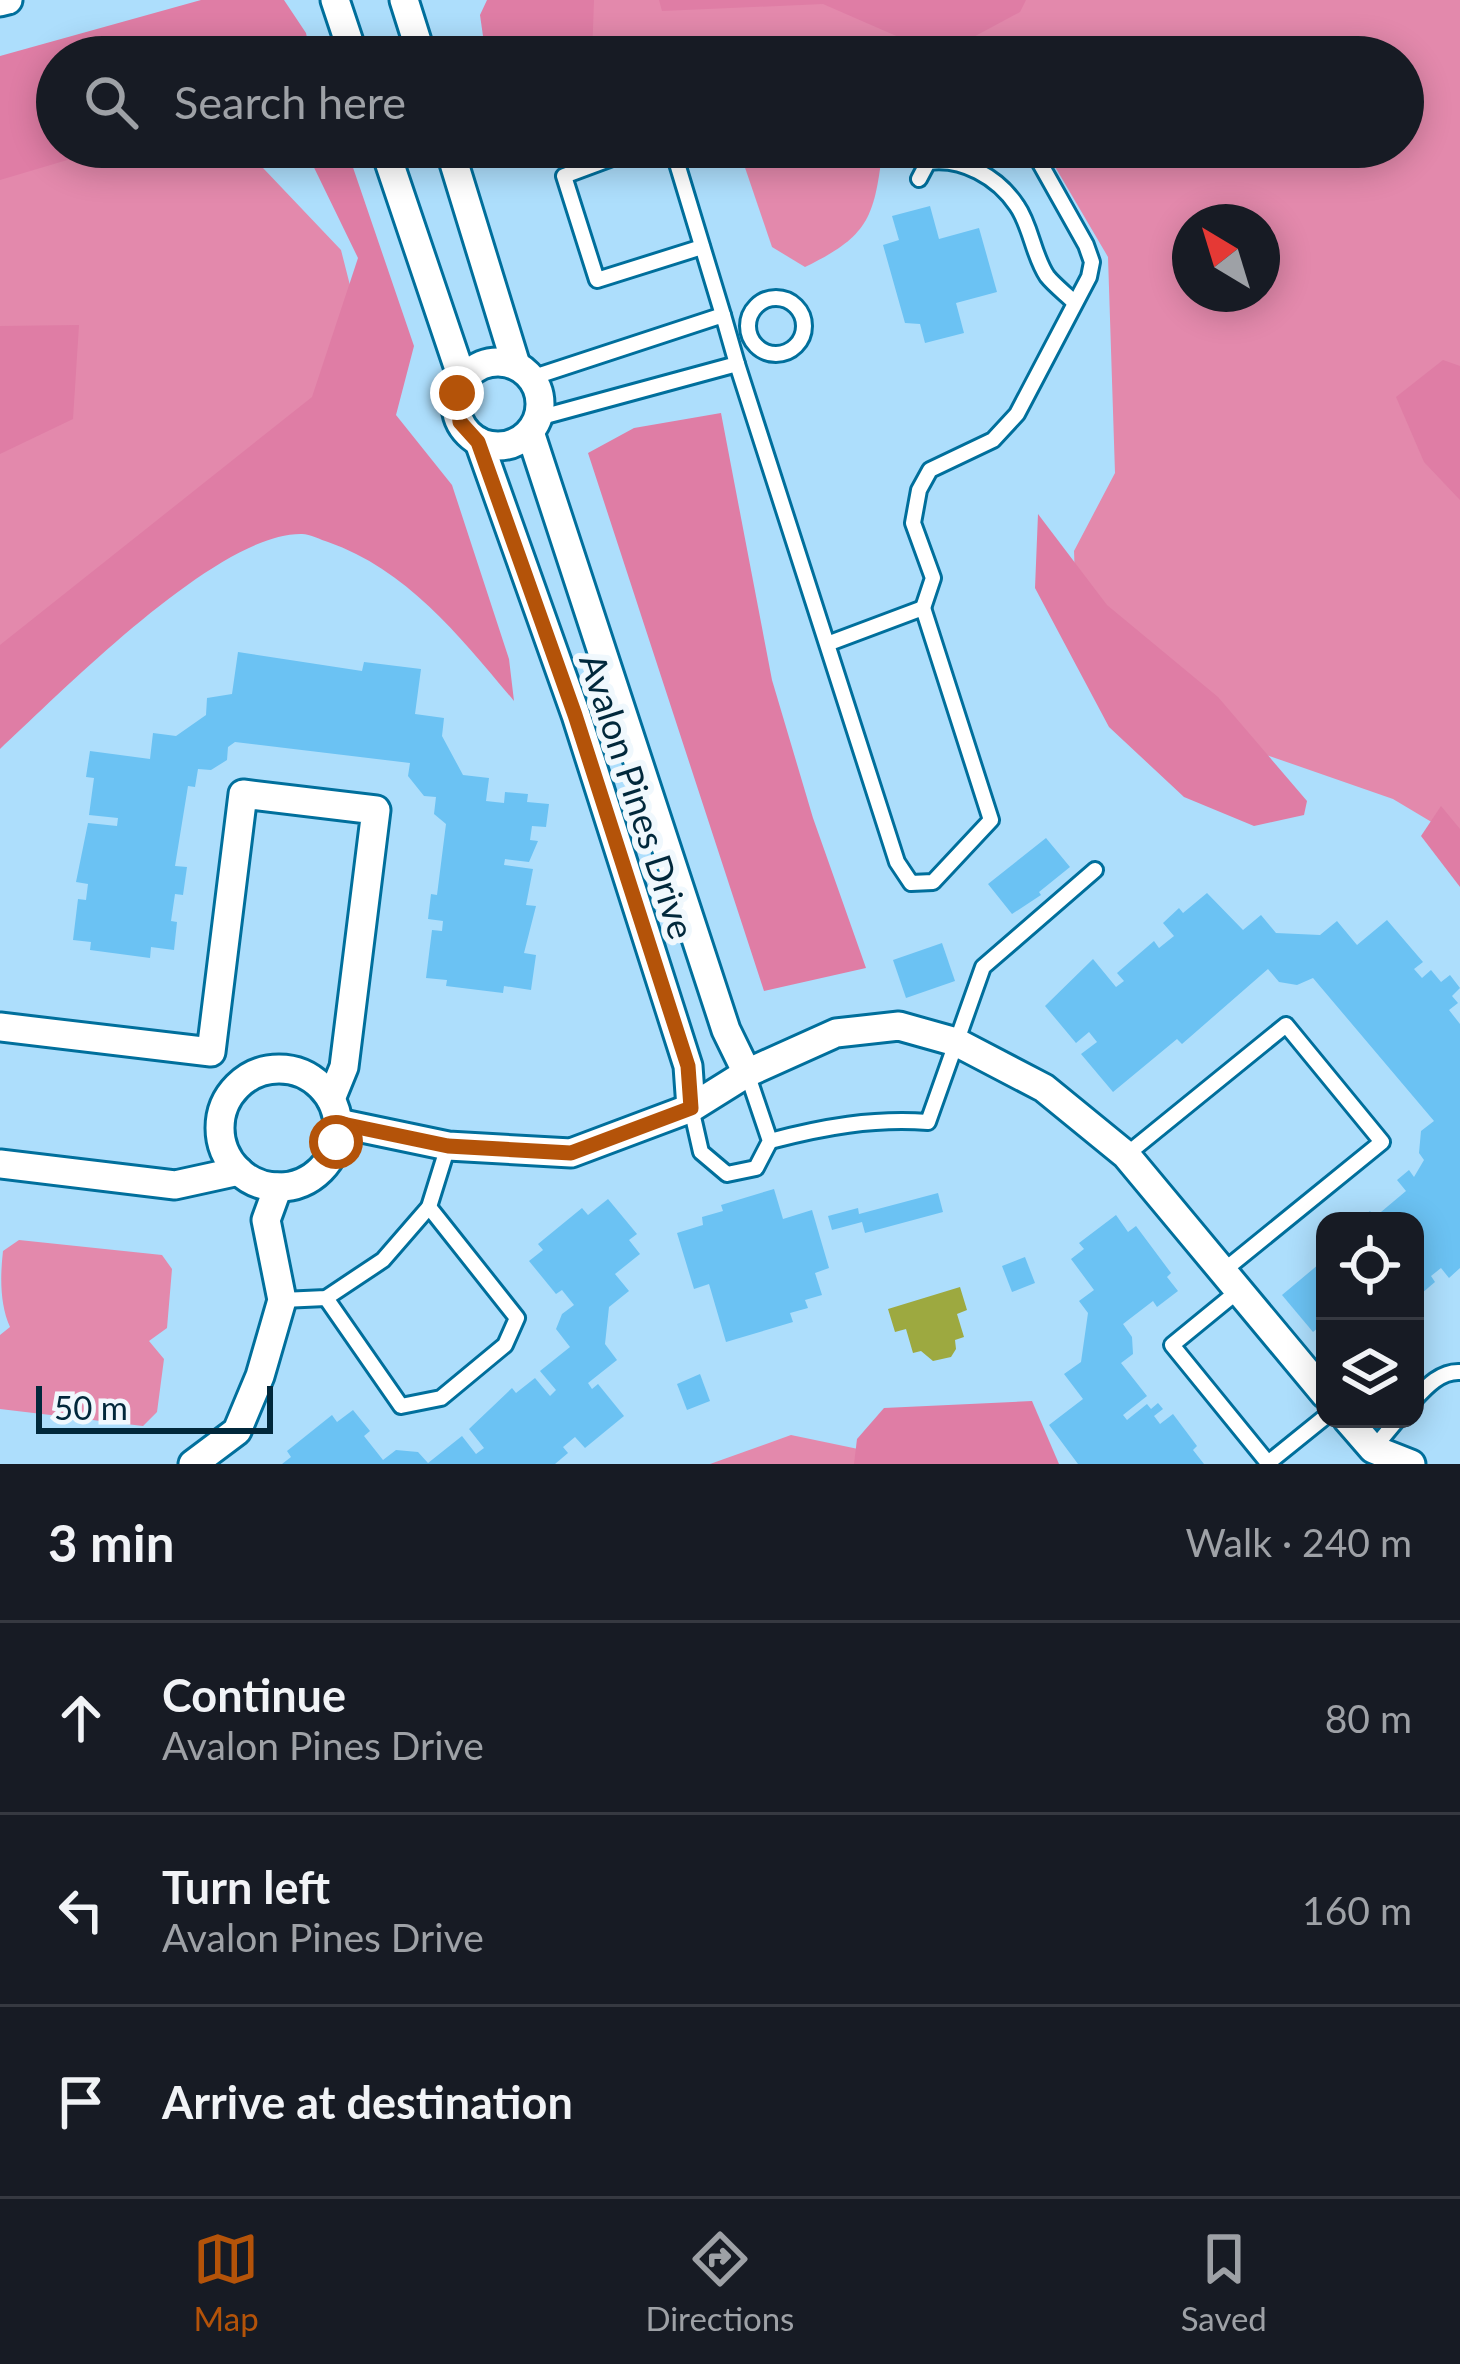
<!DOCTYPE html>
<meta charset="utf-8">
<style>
:root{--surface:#171b24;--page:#20242c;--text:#f1f3f6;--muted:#9ea1a6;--line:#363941;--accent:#b45309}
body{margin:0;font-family:Lato,sans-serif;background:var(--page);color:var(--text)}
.controls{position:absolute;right:36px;bottom:36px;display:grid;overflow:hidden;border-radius:24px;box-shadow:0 6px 30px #0003}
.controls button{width:108px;height:108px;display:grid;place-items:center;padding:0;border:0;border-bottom:3px solid var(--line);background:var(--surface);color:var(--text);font:60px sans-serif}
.compass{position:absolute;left:1172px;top:204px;width:108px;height:108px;border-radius:50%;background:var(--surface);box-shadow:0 6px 30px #0003;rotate:322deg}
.scale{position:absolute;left:36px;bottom:30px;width:237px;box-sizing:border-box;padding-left:12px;border:6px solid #01283b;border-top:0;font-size:33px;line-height:42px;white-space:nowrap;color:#01283b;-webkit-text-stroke:9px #f0f8fd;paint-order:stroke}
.stop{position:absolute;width:36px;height:36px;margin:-27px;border:9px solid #b45309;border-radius:50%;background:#fff}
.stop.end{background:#b45309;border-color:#fff;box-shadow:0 3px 12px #0008}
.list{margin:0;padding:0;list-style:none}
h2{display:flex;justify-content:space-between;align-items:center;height:156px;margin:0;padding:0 48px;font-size:51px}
h2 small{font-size:39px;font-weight:400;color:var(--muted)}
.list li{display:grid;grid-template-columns:78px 1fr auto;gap:36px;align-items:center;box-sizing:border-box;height:192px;padding:0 48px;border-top:3px solid var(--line)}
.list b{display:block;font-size:45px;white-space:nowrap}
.list p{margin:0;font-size:39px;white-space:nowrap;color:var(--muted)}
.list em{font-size:39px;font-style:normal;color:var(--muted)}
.icon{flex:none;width:66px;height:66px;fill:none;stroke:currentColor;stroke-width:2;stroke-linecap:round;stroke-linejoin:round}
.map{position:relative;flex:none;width:1460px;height:1464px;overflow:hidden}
.search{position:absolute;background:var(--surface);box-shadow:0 6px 30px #0003;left:36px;right:36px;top:36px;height:132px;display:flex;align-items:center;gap:30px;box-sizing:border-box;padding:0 42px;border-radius:66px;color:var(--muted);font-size:45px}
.sheet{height:732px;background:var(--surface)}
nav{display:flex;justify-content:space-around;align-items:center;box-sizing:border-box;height:168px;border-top:3px solid var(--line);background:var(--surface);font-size:33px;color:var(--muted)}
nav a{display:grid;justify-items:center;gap:6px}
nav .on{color:var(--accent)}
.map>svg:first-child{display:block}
</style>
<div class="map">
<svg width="1460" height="1464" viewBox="0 0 1460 1464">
<rect width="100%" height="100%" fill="#addefc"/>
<g fill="#e389ac" fill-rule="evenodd">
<path d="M536,0H1460V839L1393,799L1212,736L1076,607L1074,551L1115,473L1108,257L1054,165L1020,147H1403V57H592ZM1190,222H1262V294H1190Z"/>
<polygon points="0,137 57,147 243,147 341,250 369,360 0,685"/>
<path d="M738,147H883C874,216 871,235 805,267L772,247Z"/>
<path d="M19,1240L162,1255L172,1269L167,1328L149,1341L164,1359L157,1412L143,1426L0,1409V1335L10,1327C0,1305 0,1277 3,1251Z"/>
<polygon points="791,1435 930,1464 710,1464"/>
</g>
<g fill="#df7da5">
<polygon points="201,0 284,0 306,33 311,57 57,57 57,147 111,147 0,180 0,56"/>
<polygon points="487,0 594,0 592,57 486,57 480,15"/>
<polygon points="659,0 1026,0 1020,12 940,55 823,4 662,11"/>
<path d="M309,147H346L414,346L396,415L452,485L509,659L514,701C461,638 408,570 328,542C321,540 310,534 302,534C218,532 62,692 0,749V645L312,397L358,258L305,149Z"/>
<polygon points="79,325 73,419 0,454 0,326"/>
<polygon points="1443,360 1460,366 1460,500 1424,462 1396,397"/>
<polygon points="721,413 772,680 813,818 866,968 764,991 588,453 634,428"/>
<polygon points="1038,514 1107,605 1218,697 1307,801 1304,815 1254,826 1184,797 1109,727 1035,588"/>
<polygon points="1441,806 1460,829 1460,887 1421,836"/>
<polygon points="1032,1401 1059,1464 854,1464 857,1439 884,1408"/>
</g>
<polygon fill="#9da940" points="960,1287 967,1310 957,1314 964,1337 955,1340 956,1349 951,1357 933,1361 921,1351 913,1353 906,1329 895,1332 888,1309"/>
<g fill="#6bc2f3">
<polygon points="930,206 939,239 979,228 997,292 956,303 964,333 925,343 920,324 905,323 883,245 899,240 892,216"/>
<polygon points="238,652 362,671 364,662 421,669 415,714 444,718 442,736 463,775 489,778 486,801 504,803 505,792 528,794 527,802 549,804 546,827 532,826 530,840 538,841 529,862 505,859 504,865 533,869 526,905 536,906 524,953 536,955 531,990 504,986 503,993 446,986 447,980 426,978 432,930 442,931 443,921 428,919 431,894 437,895 446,824 434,814 436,797 424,796 408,776 410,763 235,742 228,747 227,760 211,770 198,769 195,787 188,786 175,866 187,867 183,895 175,894 171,921 177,922 174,950 151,947 150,958 90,950 91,942 73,940 78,899 86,900 88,884 76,882 88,823 117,826 118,818 89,815 94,778 86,777 90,751 150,759 153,733 176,736 206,715 207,698 232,694"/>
<polygon points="1046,838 1070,867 1039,892 1041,895 1012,914 988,884"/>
<polygon points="1207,893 1243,930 1261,915 1276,933 1320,935 1337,921 1357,945 1387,920 1423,962 1414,969 1422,978 1431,970 1441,982 1450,975 1460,988 1452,996 1458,1003 1449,1010 1460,1024 1460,1268 1449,1278 1441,1268 1431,1276 1435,1282 1415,1299 1415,1221 1357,1221 1370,1211 1375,1217 1406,1191 1397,1180 1409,1170 1414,1177 1424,1160 1419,1153 1421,1131 1434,1121 1313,978 1297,985 1279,982 1268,969 1182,1044 1177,1039 1113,1092 1081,1054 1097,1042 1089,1032 1076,1043 1045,1006 1093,959 1116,987 1124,981 1117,973 1154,941 1159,948 1174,936 1163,923 1179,908 1183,913"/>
<polygon points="942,943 955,981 906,998 893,960"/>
<polygon points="774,1189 783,1219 812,1210 829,1268 815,1273 822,1295 805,1300 808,1308 790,1313 793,1322 726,1342 709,1284 694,1289 677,1233 703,1225 702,1217 723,1211 721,1205"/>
<polygon points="938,1193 943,1212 865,1233 862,1222 832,1230 828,1216 858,1208 859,1214"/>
<polygon points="608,1199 637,1234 629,1240 640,1254 615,1274 629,1291 609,1307 605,1344 617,1360 588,1383 592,1389 598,1384 624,1416 585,1448 575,1437 563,1447 568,1453 555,1464 282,1464 291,1457 287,1451 332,1415 337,1422 353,1410 370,1431 364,1436 383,1460 396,1450 418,1452 428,1463 462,1436 476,1454 484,1448 469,1429 512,1388 516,1393 535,1378 550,1396 556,1390 540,1371 570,1347 556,1329 562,1314 574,1305 562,1290 556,1294 529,1261 543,1250 538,1244 582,1208 588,1215"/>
<polygon points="1116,1215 1128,1232 1136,1226 1171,1273 1167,1277 1178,1291 1157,1307 1153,1301 1123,1324 1132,1337 1133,1354 1121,1363 1147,1396 1123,1415 1127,1420 1147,1404 1151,1409 1158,1403 1163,1409 1154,1416 1160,1424 1173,1414 1197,1446 1193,1450 1204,1464 1078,1464 1049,1425 1083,1399 1064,1374 1081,1362 1088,1313 1079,1301 1094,1290 1071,1259 1084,1249 1079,1243"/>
<polygon points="1025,1257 1035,1283 1012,1292 1002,1266"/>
<polygon points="1325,1259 1325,1322 1313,1332 1282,1295"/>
<polygon points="700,1374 710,1401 687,1410 677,1384"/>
</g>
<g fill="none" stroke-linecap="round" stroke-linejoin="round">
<defs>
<g id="service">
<polyline points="642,147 564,176 597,280 702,247"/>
<polyline points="672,147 723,315"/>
<path d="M919,179L928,162C962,157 998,177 1017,206C1031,226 1033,255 1047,276C1054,285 1066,294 1074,302"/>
<circle cx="776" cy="326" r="28"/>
<polyline points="737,364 897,862 911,883 933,882 991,820 923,608 827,644"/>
<polyline points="531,378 723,315 737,364 538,418"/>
<polyline points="923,608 933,578 913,523 919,490 930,470 993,440 1017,414 1089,277 1092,262 1086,245 1031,147"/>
<polyline points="691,1108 701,1152 727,1174 756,1168 770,1141 747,1073"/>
<path d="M770,1141C823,1127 873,1118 928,1122L983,967L1095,870"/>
<polyline points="1126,1155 1286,1025 1382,1142 1222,1272"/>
<polyline points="1238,1291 1172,1345 1268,1463 1325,1417"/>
<polyline points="326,1298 401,1406 441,1398 505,1345 517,1318 429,1207"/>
<polyline points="282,1300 326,1298 383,1260 429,1207 448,1146"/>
<path d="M1415,1399C1427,1386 1441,1371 1460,1372"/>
<polyline points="1373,1449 1398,1419"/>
</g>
<g id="minor">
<polyline points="335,0 354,57"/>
<polyline points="404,0 422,57"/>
<polyline points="0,2 8,0"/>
<polyline points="384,147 463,381"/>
<polyline points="449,147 516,365"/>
<circle cx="498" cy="404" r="42"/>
<polyline points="530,432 726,1030 747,1073"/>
<polyline points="479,442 576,715 688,1066 691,1108"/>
<polyline points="0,1027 211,1052 243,794 376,810 344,1067 331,1099"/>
<circle cx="279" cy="1128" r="59"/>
<polyline points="338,1123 448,1146 571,1153 691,1108 747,1073 836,1033 899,1026 956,1042 1044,1088 1126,1155 1325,1394"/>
<polyline points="0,1164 175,1185 239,1171"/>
<polyline points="1347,1419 1373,1449 1411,1464"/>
<polyline points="193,1464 237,1431 260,1376 282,1300 266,1220 278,1187"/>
</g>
</defs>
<use href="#service" stroke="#006f9c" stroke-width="20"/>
<use href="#minor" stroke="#006f9c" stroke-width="33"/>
<use href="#service" stroke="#fff" stroke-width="14"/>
<use href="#minor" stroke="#fff" stroke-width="27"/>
</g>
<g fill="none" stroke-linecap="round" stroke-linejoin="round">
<polyline stroke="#b45309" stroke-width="15" points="336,1142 338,1123 448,1146 571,1153 691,1108 688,1066 575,715 478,442 460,422 457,393"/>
</g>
<g text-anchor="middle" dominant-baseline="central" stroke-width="12" stroke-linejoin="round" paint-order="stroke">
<g font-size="36" fill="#01283b" stroke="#f0f8fd">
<text transform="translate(638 796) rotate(72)">Avalon Pines Drive</text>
</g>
</g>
</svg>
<div class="controls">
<button><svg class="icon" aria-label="locate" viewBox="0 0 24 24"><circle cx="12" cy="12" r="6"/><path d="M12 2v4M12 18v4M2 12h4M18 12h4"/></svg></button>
<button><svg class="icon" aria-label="layers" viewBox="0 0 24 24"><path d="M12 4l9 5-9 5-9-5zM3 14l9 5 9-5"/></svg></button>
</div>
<svg class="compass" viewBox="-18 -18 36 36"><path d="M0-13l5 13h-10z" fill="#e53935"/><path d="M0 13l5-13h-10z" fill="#9ea1a6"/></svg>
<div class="scale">50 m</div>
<div class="stop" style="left:336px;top:1142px"></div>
<div class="stop end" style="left:457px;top:393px"></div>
<div class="search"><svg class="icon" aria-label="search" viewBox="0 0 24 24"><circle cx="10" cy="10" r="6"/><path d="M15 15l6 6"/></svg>Search here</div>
</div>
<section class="sheet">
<h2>3 min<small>Walk · 240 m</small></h2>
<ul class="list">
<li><svg class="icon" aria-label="ahead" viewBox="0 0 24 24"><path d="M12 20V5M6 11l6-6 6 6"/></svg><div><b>Continue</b><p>Avalon Pines Drive</p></div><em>80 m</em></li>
<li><svg class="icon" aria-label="left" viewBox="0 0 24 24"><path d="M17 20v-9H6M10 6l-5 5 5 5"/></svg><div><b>Turn left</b><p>Avalon Pines Drive</p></div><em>160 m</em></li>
<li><svg class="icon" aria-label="arrive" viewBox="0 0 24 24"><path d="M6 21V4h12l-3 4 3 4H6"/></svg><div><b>Arrive at destination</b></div></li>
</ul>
</section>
<nav>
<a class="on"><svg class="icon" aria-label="map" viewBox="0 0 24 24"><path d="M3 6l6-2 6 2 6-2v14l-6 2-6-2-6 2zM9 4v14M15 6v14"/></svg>Map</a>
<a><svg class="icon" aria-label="directions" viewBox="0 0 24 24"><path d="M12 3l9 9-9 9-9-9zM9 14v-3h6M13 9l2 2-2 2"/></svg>Directions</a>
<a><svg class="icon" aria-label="saved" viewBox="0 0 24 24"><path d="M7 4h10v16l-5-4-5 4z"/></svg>Saved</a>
</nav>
